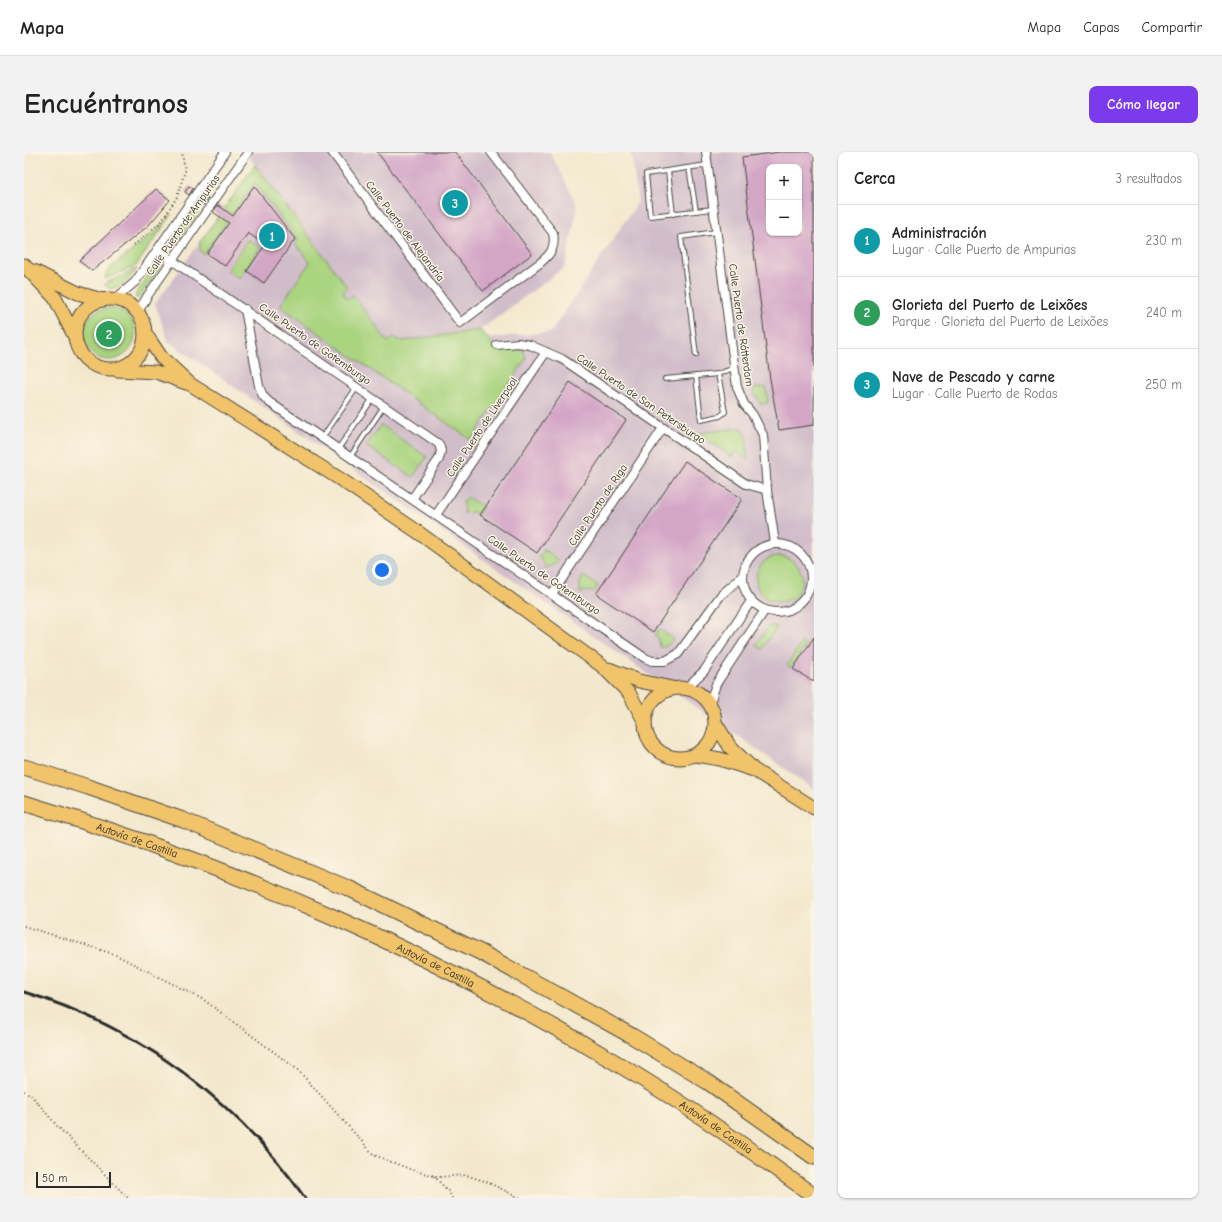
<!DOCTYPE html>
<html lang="es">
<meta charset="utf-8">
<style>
:root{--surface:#fff;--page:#f2f2f2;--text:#222;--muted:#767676;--line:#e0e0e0;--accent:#7c3aed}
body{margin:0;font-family:"Comic Neue",sans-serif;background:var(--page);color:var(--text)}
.controls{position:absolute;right:12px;top:12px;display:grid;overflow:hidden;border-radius:8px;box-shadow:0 1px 3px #0004}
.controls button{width:36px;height:36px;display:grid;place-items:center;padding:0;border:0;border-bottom:1px solid var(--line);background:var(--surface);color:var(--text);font:20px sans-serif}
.scale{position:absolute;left:12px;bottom:10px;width:75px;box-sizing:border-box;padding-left:4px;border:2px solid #2b2b2b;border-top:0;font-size:11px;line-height:14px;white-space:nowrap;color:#2b2b2b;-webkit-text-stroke:3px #fcf5e5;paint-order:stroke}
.you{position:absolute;left:358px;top:418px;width:14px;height:14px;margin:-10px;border:3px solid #fff;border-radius:50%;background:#1a73e8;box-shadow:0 0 0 6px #1a73e833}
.badge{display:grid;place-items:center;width:26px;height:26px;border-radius:50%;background:var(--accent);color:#fff;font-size:13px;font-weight:700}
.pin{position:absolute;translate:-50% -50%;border:2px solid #fff;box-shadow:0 1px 4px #0006}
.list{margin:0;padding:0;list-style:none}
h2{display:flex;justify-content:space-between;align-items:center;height:52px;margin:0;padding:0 16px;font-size:17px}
h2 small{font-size:13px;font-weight:400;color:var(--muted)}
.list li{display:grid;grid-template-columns:26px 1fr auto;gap:12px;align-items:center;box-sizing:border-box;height:72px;padding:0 16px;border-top:1px solid var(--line)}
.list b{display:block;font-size:15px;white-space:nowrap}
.list p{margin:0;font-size:13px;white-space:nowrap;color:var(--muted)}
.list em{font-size:13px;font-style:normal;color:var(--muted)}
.map{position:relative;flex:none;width:790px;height:1046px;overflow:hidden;border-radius:8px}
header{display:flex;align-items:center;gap:24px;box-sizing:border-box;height:56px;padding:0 20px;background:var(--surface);border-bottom:1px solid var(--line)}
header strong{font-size:19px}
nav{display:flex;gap:22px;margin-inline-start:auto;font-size:14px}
.intro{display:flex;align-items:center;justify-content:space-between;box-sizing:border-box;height:96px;padding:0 24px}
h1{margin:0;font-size:28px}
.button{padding:10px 18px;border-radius:8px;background:var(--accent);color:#fff;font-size:14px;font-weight:700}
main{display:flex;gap:24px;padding:0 24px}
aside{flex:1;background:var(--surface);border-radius:8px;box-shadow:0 1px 3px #0004}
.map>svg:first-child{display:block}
</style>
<header>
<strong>Mapa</strong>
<nav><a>Mapa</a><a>Capas</a><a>Compartir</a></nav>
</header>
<div class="intro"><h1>Encuéntranos</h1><a class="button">Cómo llegar</a></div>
<main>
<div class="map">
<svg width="790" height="1046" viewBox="0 0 790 1046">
<rect width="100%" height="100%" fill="#fcf5e5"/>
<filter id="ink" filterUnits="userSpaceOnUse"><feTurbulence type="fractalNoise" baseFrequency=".025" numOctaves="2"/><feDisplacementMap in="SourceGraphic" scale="8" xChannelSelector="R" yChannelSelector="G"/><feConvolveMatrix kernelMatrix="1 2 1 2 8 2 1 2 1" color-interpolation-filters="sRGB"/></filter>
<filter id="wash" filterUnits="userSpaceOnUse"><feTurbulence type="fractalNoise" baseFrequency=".012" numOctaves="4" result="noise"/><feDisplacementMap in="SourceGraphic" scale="16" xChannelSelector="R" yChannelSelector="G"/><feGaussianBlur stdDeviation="0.9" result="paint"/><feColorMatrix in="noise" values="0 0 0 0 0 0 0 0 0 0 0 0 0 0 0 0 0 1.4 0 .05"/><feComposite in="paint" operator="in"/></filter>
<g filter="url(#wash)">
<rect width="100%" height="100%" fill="#f3e8cd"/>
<path fill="#d1bdca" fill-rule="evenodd" d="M221,0H526L552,51L553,58L541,115L456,178L465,186L527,180L614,50L607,0H790V637L144,189L131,152L231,13ZM745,15H775V81H745Z"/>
<g fill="#aad480" stroke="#6a8056">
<polygon points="231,13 324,136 319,140 323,147 329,143 364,190 369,186 379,189 456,178 475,199 493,197 500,199 502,207 447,288 256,154 286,110 271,92 274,89 231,31 180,102 176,99 176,90"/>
<polygon points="173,57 175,60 152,93 148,93 147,89 170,58"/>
<polygon points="148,62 112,114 81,127 82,121 86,116 130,81"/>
<polygon points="224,87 236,96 215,126 203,118"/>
<polygon points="136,110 137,114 115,146 112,146 111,143 132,111"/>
<path d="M113,117C106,126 99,136 86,137L80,132Z"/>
<circle cx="85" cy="182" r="26"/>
<polygon points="742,235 744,251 737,252 729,239 731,236"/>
<polygon points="357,273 403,305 389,325 342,294"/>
<polygon points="717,276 722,282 724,308 712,299 708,305 674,281"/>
<polygon points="443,345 459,355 454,362 449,360 440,361 439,350"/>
<polygon points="520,398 535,408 532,412 521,416 520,411 515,404"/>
<circle cx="755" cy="427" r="23"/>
<polygon points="559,424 574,434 570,440 562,439 556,441 556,430"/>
<polygon points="747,474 753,475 738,497 732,493 744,475"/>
<polygon points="635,477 650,487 641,495 636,495 634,485 631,483"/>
<polygon points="778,490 782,493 766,516 763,513"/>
</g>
<g id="blocks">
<g fill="#d3a6c6" fill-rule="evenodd">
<polygon points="353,0 431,0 508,102 459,139"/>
<path d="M756,0H790V273L755,278L746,227L718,5ZM745,15H775V81H745Z"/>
<polygon points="165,34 169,36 165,43 161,40"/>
<polygon points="230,34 271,87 240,131 223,119 241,93 224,81 201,114 183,102 205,71 189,60 194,53 209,64"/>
<polygon points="132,37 146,48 124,74 68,119 55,109"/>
<polygon points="178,43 184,47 180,53 174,49"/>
<polygon points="546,230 602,268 513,401 456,363"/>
<polygon points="661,309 718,347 629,480 572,442"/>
<polygon points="790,485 790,530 769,517"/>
</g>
</g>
</g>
<g filter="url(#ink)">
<use href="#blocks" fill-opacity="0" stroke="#494743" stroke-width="1"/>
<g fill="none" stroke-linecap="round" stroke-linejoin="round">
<defs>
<g id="lane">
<polyline points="683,13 622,22 626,64 689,57"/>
<polyline points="665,16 672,59"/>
<polyline points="644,19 649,62"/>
<polyline points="672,203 657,85 692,80"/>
<polyline points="672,224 677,268 696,264 701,260 694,222"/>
<polyline points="641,227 694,222 710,216"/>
<polyline points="298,286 333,235"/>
<polyline points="314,297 349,246"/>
<polyline points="326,305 360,254"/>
</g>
<g id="street">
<path d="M308,0L436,171L516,111C527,102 532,95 529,81L467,0"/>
<polyline points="682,0 713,235 720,252 729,263 739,283 743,338 751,391"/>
<polyline points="133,98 415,292 417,299 415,307 388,347"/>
<polyline points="91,147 111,130 201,0"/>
<polyline points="221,157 235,234 239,244 245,250 621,506 628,509 641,509 654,502 697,443 719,424"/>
<polyline points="114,160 124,143 224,0"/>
<polyline points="473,193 494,191 506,193 538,207 722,332 743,338"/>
<polyline points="412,363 522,200"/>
<circle cx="753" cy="426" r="34"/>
<polyline points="528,442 639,276"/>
<polyline points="662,536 680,519 727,449"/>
<polyline points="686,551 692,532 741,458"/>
</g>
<g id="primary">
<polyline points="0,113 31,146 51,185"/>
<polyline points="10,119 54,141 78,148"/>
<circle cx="86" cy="182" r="35"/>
<polyline points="121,181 137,205 166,232 316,327 391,378 578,514 605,541 621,570"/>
<polyline points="93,218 132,220 162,231"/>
<polyline points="585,517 615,529 648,536"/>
<circle cx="656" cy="571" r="35"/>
<polyline points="692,572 706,595 727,615"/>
<polyline points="672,603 696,607 730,618 790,656"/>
</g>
<g id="highway">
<polyline points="0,615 64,635 159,668 324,736 458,801 608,884 684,930 790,1005"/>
<path id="s1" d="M0,651C205,712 411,802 594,912C662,952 727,998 790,1044"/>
</g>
</defs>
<use href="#lane" stroke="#494743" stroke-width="6"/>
<use href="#street" stroke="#494743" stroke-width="10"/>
<use href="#primary" stroke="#494743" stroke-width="15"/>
<use href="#highway" stroke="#494743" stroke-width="17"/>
<g stroke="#494743" stroke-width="2" stroke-dasharray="1 3" stroke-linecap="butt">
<polyline points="110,93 137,70 153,45 161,19 158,0"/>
<polyline points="0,774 90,802 180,848 274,918 350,1003 391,1019 415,1025 442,1023 463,1030 496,1046"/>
<polyline points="0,939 7,943 34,975 104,1046"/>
<polyline points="410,1024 426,1041 428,1046"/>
</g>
<use href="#lane" stroke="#fff" stroke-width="4"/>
<use href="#street" stroke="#fff" stroke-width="8"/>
<use href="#primary" stroke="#f1c36a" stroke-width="13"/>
<use href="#highway" stroke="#f1c36a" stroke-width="15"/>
<path stroke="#2b2b2b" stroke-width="3" d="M0,840C115,875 212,948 281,1046"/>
</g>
</g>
<g text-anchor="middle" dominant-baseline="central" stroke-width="3" stroke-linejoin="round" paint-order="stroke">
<g font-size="11" fill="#2b2b2b" stroke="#fcf5e5">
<text transform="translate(159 73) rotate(-55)">Calle Puerto de Ampurias</text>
<text transform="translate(381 79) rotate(53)">Calle Puerto de Alejandría</text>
<text transform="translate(717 173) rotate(82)">Calle Puerto de Rótterdam</text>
<text transform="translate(291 192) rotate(35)">Calle Puerto de Gotemburgo</text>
<text transform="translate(617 247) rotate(34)">Calle Puerto de San Petersburgo</text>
<text transform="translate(458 275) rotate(-56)">Calle Puerto de Liverpool</text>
<text transform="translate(574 353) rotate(-56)">Calle Puerto de Riga</text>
<text transform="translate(520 423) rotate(34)">Calle Puerto de Gotemburgo</text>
<text stroke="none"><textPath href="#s1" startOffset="119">Autovía de Castilla</textPath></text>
<text stroke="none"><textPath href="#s1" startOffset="443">Autovía de Castilla</textPath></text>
<text stroke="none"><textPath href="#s1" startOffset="767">Autovía de Castilla</textPath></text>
</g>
</g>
</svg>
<div class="controls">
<button>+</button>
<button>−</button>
</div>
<div class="scale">50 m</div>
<div class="you"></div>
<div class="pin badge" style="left:248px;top:84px;background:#0f9aa8">1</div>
<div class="pin badge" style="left:85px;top:182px;background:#2e9e5b">2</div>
<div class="pin badge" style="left:431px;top:51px;background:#0f9aa8">3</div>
</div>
<aside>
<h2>Cerca<small>3 resultados</small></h2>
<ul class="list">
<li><span class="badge" style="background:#0f9aa8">1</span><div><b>Administración</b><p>Lugar · Calle Puerto de Ampurias</p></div><em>230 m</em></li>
<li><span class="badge" style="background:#2e9e5b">2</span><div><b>Glorieta del Puerto de Leixões</b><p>Parque · Glorieta del Puerto de Leixões</p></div><em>240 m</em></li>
<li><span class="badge" style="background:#0f9aa8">3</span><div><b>Nave de Pescado y carne</b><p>Lugar · Calle Puerto de Rodas</p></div><em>250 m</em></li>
</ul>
</aside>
</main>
